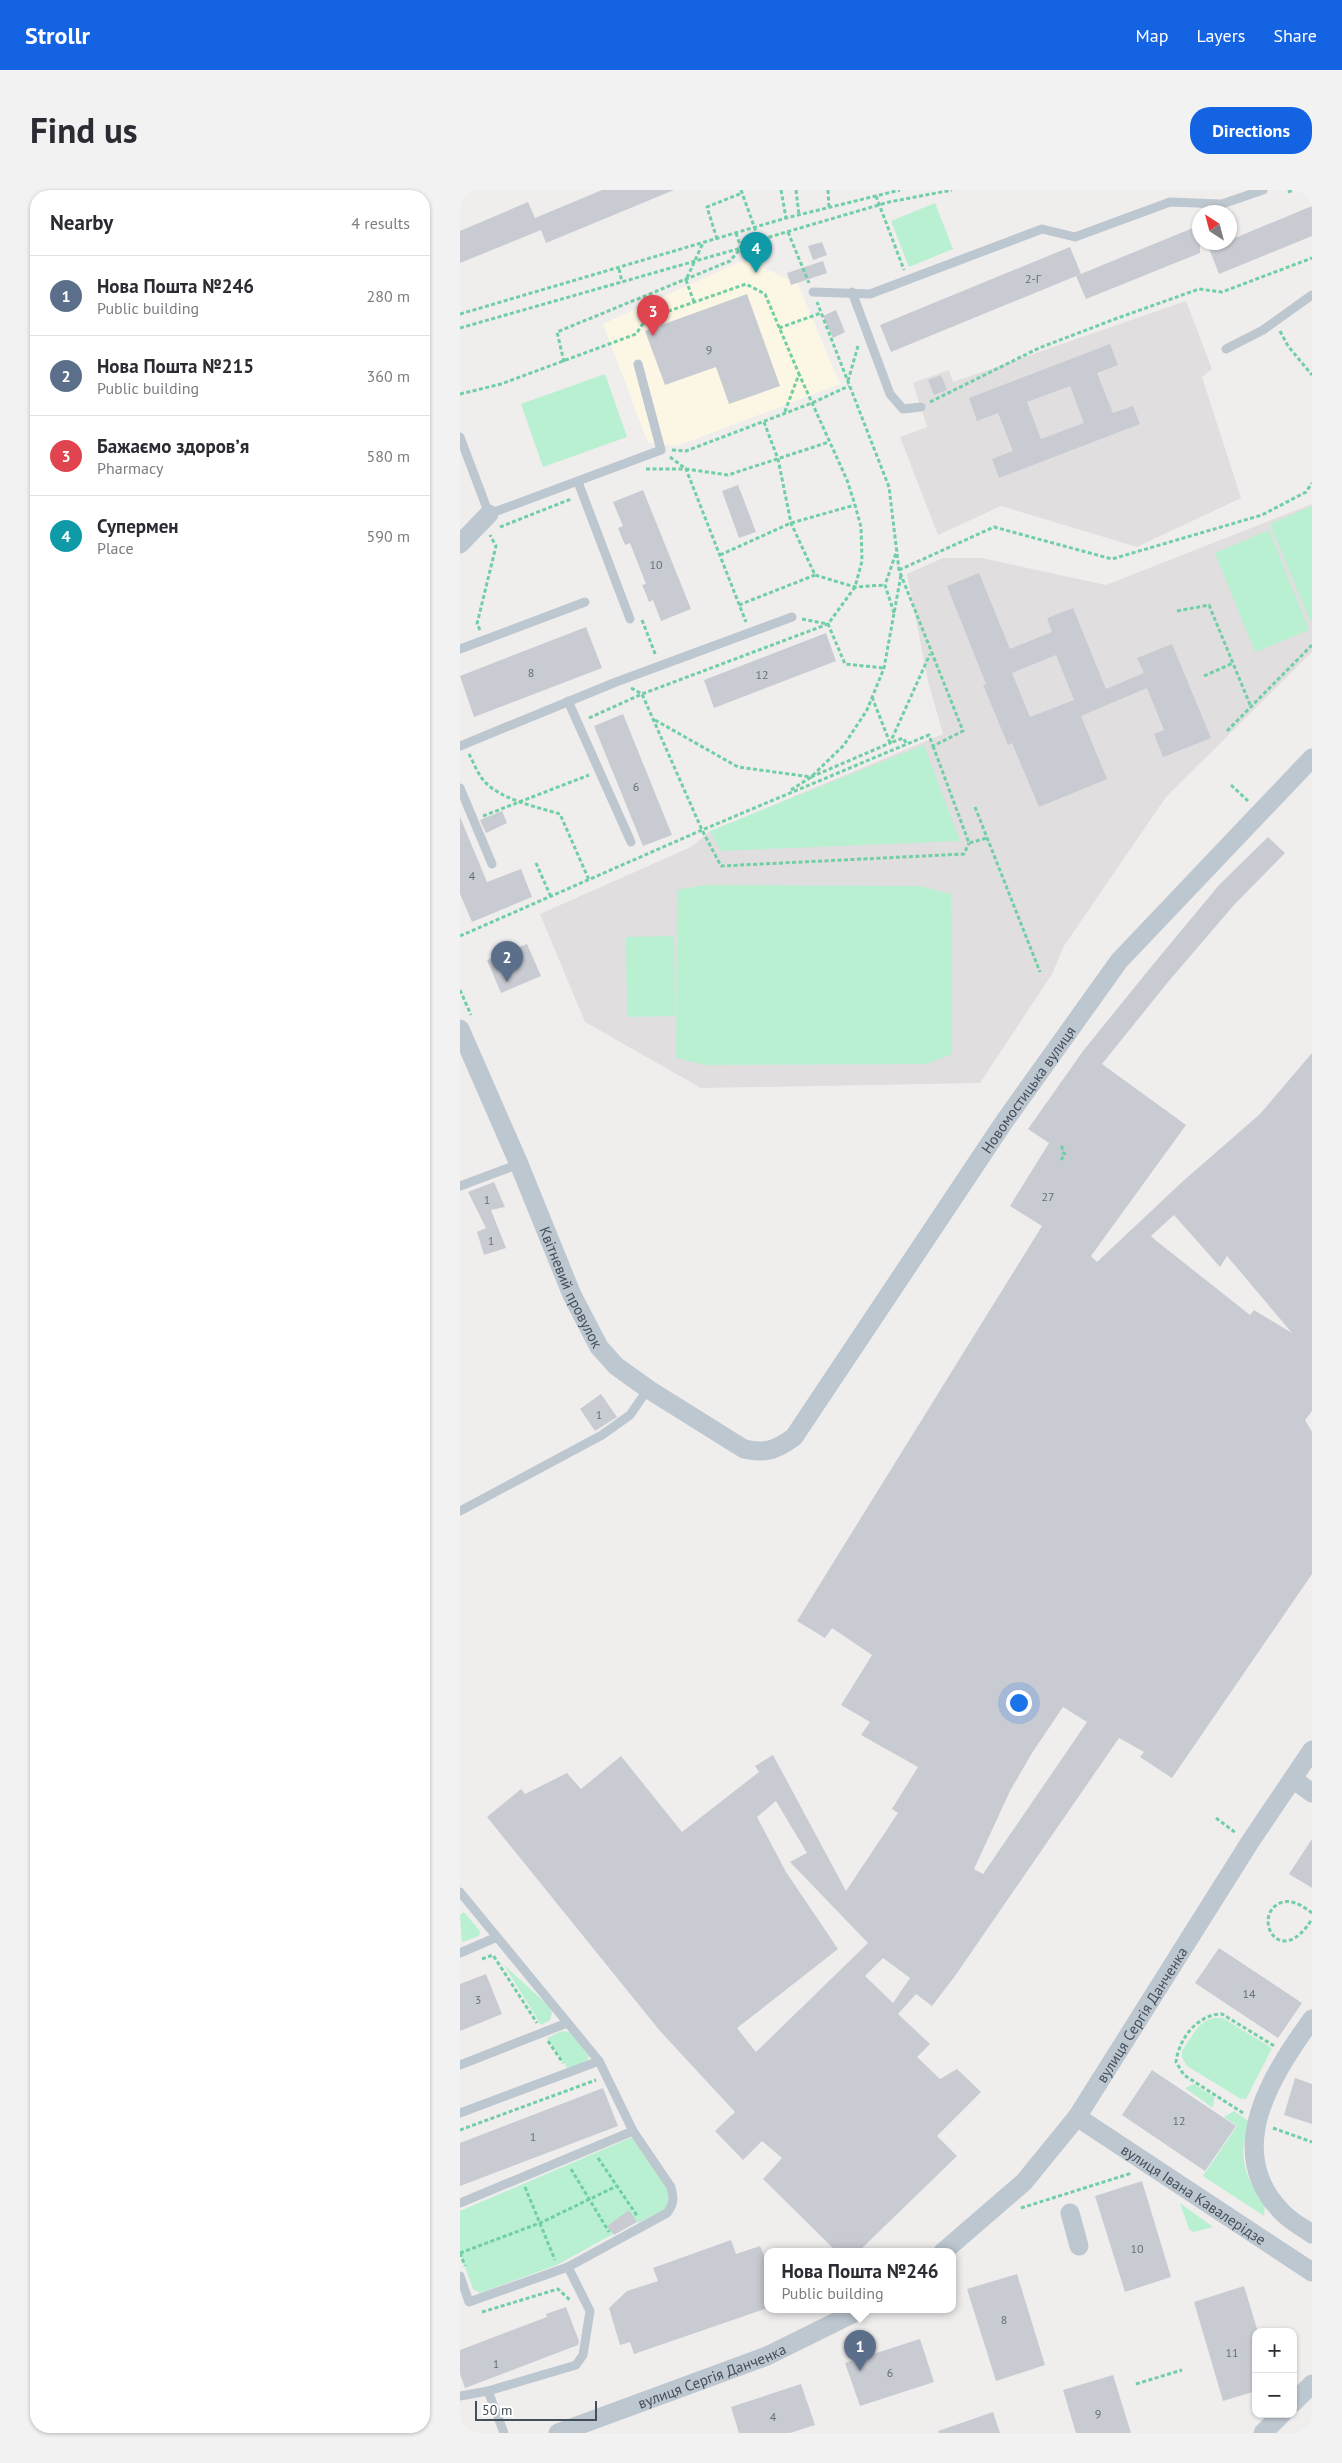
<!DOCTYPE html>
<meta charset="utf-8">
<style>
:root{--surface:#fff;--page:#f2f2f3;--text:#2b2b33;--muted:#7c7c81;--line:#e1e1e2;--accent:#1363e3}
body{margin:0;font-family:"PT Sans",sans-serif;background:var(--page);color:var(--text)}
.controls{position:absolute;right:15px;bottom:15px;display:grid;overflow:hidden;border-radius:10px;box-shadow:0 1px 4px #0004}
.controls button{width:45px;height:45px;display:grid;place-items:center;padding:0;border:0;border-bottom:1px solid var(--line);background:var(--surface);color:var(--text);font:25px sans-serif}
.compass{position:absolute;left:732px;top:15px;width:45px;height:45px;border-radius:50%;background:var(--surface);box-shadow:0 1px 4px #0004;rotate:324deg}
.scale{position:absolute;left:15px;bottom:12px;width:122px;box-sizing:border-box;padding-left:5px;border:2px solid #454f5b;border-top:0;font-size:14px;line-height:18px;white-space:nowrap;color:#454f5b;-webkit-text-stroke:4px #fff;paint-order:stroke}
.you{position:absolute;left:558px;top:1512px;width:18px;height:18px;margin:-12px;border:4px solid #fff;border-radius:50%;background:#1a73e8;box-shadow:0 0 0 8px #1a73e833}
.badge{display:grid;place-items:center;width:32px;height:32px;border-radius:50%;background:var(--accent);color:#fff;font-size:16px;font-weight:700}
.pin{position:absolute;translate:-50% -41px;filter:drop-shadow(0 1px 2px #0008)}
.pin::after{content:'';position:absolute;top:26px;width:18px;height:15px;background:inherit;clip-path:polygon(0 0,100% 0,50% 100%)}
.popup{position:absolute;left:304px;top:2058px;width:192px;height:65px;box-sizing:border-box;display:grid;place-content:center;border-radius:10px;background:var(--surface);filter:drop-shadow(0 1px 4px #0005);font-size:16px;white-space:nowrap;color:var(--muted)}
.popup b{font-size:19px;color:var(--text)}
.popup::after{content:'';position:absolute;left:50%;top:100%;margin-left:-10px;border:10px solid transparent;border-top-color:var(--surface)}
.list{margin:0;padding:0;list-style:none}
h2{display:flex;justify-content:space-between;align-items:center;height:65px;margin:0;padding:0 20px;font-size:21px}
h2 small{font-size:16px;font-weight:400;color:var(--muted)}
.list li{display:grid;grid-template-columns:32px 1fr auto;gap:15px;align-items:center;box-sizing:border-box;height:80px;padding:0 20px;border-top:1px solid var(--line)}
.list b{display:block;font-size:19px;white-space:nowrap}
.list p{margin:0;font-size:16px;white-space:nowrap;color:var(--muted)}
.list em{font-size:16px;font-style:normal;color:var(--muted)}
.map{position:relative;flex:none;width:852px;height:2243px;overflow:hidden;border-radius:20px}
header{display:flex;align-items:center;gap:30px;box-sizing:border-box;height:70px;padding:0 25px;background:var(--accent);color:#fff}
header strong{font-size:24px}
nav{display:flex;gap:28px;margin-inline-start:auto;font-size:18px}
.intro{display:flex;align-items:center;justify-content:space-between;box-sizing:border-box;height:120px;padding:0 30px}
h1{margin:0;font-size:35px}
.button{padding:12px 22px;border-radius:20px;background:var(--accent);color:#fff;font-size:18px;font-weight:700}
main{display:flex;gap:30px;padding:0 30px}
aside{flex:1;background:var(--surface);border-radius:20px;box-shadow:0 1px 4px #0004}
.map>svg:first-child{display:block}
</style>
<header>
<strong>Strollr</strong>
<nav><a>Map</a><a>Layers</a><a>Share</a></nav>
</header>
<div class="intro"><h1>Find us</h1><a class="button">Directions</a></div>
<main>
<aside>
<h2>Nearby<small>4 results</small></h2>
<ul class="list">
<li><span class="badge" style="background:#5c6f8a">1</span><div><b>Нова Пошта №246</b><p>Public building</p></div><em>280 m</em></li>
<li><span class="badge" style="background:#5c6f8a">2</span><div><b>Нова Пошта №215</b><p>Public building</p></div><em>360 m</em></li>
<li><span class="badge" style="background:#e0444e">3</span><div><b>Бажаємо здоровʼя</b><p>Pharmacy</p></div><em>580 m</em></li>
<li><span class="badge" style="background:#0f9aa8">4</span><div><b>Супермен</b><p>Place</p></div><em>590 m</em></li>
</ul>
</aside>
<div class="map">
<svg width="852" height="2243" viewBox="0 0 852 2243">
<rect width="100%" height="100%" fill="#f0eded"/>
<polygon fill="#fcf6e4" points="286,69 338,94 380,194 217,256 188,253 143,134"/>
<g fill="#e1dedf">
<polygon points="726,111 752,179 742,187 781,308 677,357 541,316 478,345 440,247 467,237 453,193 489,180 493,192"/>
<polygon points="852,314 852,462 706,607 604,756 592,784 520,893 241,898 125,832 80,724 231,657 249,642 483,544 468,491 447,384 483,368 522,368 646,395"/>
</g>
<g fill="#b9f0d1">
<polygon points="475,13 493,59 449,77 431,31"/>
<polygon points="145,184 167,247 83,277 61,214"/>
<polygon points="852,316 852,430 850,431 810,334"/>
<polygon points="809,340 849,440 795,462 755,363"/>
<polygon points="464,555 500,651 261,661 250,641"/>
<polygon points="245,695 460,696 491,704 492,864 466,874 245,875 216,868 217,700"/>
<polygon points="214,746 215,826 167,827 166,747"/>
<polygon points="4,1722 20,1741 19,1746 2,1752 0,1725"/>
<polygon points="44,1775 90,1817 92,1823 90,1830 81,1835"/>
<path d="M754,1828H763L812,1858L786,1909H781L727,1876L722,1867V1861C731,1848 738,1831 754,1828Z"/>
<polygon points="102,1841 110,1842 129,1866 127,1871 108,1879 87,1848"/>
<polygon points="734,1894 754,1907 753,1918 725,1898"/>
<path d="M774,1921L790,1932C777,1965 784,1987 805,2014L804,2026L743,1986L777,1936L764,1927Z"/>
<polygon points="170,1948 174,1948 208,1998 209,2014 204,2020 178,2033 169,2021 148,2035 153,2044 97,2075 20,2103 13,2099 0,2063 0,2021"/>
<polygon points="720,2013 753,2037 733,2042 729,2039"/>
</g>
<g fill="#c9cbd3" fill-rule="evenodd">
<polygon points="142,0 214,0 86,53 81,40 0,73 0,41 68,12 75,28"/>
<polygon points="852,16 852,46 759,84 749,58 770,52 770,50"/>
<polygon points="740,35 740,63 626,109 616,86"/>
<polygon points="362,52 367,65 353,70 348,56"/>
<polygon points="610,57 621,84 431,162 420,135"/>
<polygon points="363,71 367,83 331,95 327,83"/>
<polygon points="287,104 320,196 269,214 256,177 205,195 185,141"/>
<polygon points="376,120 385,142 373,148 363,126"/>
<path d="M650,154L658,175L637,183L653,223L673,216L680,234L539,288L532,269L553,261L538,223L517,231L509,208ZM610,196L624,233L581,249L567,212Z"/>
<polygon points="481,185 487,200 474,205 468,190"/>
<polygon points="278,295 296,342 279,348 262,301"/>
<polygon points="183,300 231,419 201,431 193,410 189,412 186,404 182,395 186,394 170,353 165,355 158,338 163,336 153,312"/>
<path d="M519,383L550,459L592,442L587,428L613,418L646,499L684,483L677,468L712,454L751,548L703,567L694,544L704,540L687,498L621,526L647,589L579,617L552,553L548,555L523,495L526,494L487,396ZM596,465L614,510L570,527L552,483Z"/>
<polygon points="126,437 142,478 14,527 0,486"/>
<polygon points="366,443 376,471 254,518 244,490"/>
<polygon points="163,524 212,645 183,656 134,536"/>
<polygon points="42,621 47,633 26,643 20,630"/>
<polygon points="0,627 27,692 61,679 72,707 12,732 0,704"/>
<path d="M808,647L825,663L774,715L708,792L642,874L726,935L631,1066L637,1072L722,992L800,924L852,863V1221L845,1230L852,1242V1384L712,1588L680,1567L684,1562L659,1548L495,1786L472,1816L456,1804L438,1824L470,1854L457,1867L480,1889L497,1879L521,1902L477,1946L497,1966L398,2062H377L303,1989L322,1968L302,1951L283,1970L255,1941L275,1922L200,1841L27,1627L61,1599L65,1604L107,1583L121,1599L161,1566L222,1642L299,1582L295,1576L313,1565L386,1701L438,1623L432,1619L458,1577L401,1545L410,1532L381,1515L412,1465L372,1438L365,1448L337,1431L582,1036L550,1016L589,953L568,939L623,861L691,777L759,695ZM714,1025L760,1077L767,1066L832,1143L794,1120L790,1125L694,1049L691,1046ZM603,1517L627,1532L523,1684L514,1679L550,1601L572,1563ZM316,1611L347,1663L330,1672L408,1753L296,1862L277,1838L378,1759L326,1682L297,1627ZM423,1768L450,1788L433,1813L405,1786Z"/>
<polygon points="67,754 81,786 41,803 27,770"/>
<polygon points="34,992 45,1017 31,1020 46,1058 24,1065 17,1042 26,1038 8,1002"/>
<polygon points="141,1204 157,1227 135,1241 120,1219"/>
<polygon points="852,1649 852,1698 829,1684"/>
<polygon points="759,1758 842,1813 818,1848 735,1793"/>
<polygon points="26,1784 42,1824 0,1841 0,1794"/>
<polygon points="692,1880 776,1936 745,1981 662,1925"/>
<polygon points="835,1888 852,1894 852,1934 824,1925"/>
<polygon points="143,1898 158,1936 0,1996 0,1953"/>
<polygon points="682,1991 711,2087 665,2102 635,2006"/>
<polygon points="169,2020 177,2032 154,2045 147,2036"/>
<polygon points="271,2050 276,2064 300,2056 308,2075 308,2118 174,2164 170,2152 160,2155 149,2118 167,2101 198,2091 193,2078"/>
<polygon points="557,2084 585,2175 536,2191 507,2099"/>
<polygon points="784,2096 798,2142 796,2142 796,2201 763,2211 734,2112"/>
<polygon points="106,2117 119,2151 118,2155 5,2198 0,2184 0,2160 87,2127 86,2124"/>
<polygon points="460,2149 474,2192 400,2216 385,2173"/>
<polygon points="653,2185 671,2243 616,2243 603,2200"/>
<polygon points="341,2194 355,2235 330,2243 279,2243 271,2217"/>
<polygon points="533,2222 540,2243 479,2243 478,2241"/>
</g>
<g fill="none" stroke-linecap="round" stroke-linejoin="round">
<g stroke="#70cfa5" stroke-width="3" stroke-dasharray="4 2.5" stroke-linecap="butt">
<polyline points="281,0 299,50"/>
<polyline points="321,0 326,28"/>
<polyline points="336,0 339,25"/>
<polyline points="368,0 369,18"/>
<polyline points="828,2 833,0"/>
<polyline points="416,6 444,80"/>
<polyline points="328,42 349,93"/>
<polyline points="276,43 281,58 299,50 429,12 492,0"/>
<polyline points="257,49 247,17 282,3"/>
<polyline points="159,79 162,92"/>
<polyline points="234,112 226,90 243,53"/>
<polyline points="0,124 326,28 440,0"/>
<polyline points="0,138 281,58"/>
<polyline points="319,138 361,123"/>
<polyline points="820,141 828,156 852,185"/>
<polyline points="104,172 97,142 270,71 281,58"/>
<polyline points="388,191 398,156"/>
<polyline points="0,204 41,194 176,144 186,129 286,94 305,104 339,184 324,224"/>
<polyline points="470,212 579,158 655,129 739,99 762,102 852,68"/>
<polyline points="304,232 318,269 331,333 355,385 395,397 425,395"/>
<polyline points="212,260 226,261 352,213 389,196"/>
<polyline points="210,267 226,279 268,285 369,252"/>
<polyline points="186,279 226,279 286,432"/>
<polyline points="40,337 111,309"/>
<polyline points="260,365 331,333 395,315"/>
<polyline points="439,380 534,337 652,369 802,325 846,302 852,293"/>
<polyline points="279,415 355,385"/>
<polyline points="717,421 749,415 791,517"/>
<polyline points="434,423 425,395 437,360"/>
<polyline points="342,429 368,434 385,474 424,478"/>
<polyline points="182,430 196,466"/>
<polyline points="20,440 17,434 36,356 30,345"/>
<polyline points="744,486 773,473"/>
<polyline points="171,498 182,504 242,640 261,676 504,664 509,653"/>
<polyline points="412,507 430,553 443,548 447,554"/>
<polyline points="129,528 182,504 368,434 395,397 402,371 401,337 395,315 387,290 339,184"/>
<polyline points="195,530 278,577 351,587 430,553 470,464"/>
<polyline points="767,541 852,455"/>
<polyline points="473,556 509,653 527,648"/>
<path d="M9,564C14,573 18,585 25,592C42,610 77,617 100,624L129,690"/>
<polyline points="771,595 788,611"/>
<polyline points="331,600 351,587 384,555 407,520 424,478 441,385"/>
<polyline points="515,617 580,782"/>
<polyline points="23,626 129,585"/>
<polyline points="76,673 91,707"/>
<polyline points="0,746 242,640 447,554 469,545 473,556 503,541 439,380 429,297 357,112"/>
<polyline points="0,800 11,825"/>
<polyline points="601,970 605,964 602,962 602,954"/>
<polyline points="756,1628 776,1643"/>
<path d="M852,1723C847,1719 841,1715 835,1713C830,1711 825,1711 820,1713C791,1726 820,1781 852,1729"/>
<polyline points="22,1769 33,1765 77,1833"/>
<polyline points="88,1851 103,1873"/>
<path d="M783,1923L724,1885L716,1872C719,1848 738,1824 762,1824L816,1857"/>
<polyline points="813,1938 852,1952"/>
<polyline points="0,1940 136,1890"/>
<polyline points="138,1968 178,2027"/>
<polyline points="111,1979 149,2042"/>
<polyline points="65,1997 95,2070"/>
<polyline points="561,2018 672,1983"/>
<polyline points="0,2063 5,2076"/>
<polyline points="0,2063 80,2033 157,1996"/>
<polyline points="22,2122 98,2099 110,2110"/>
<polyline points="676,2194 722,2180"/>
</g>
<g stroke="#bdc7d0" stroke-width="9">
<polyline points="353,102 410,104 582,39 615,47 710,12 762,14 803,0"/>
<polyline points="392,102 430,204 443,219 461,217"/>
<polyline points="766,159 803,140 852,105"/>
<polyline points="0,247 29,324 201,260 178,174"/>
<polyline points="118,292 170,429"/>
<polyline points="0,459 125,412"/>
<polyline points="108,511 171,652"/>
<polyline points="0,556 156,492 332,427"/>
<polyline points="0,598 32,674"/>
<polyline points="0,996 59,974"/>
<polyline points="0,1321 142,1245 170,1225 188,1199"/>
<path d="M0,1702L139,1871L173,1941L211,1997C214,2008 214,2014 207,2023L108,2077L9,2112L0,2086"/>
<polyline points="0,1763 37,1747"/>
<polyline points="0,1875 107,1833"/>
<polyline points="0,1923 139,1871"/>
<polyline points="0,2013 173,1941"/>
<polyline points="28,2201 44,2243"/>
<polyline points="0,2206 28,2201 116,2175 123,2165 130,2121 108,2077"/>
</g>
<g stroke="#bdc7d0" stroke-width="19">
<polyline points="0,354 29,324"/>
<path id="s1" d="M0,839L59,974L112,1105L139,1157L156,1176L188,1199L284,1259C306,1264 316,1260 334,1247L544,932L659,771L852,568"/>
<polyline points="833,1589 852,1603"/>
<path d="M852,1829C811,1886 761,1963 824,2024C832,2032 843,2038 852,2044"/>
<path id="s2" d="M617,1927L852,2082"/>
<polyline points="610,2023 619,2056"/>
<path id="s3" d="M483,2062L564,1992L617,1927L790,1652L852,1560"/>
<polyline points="833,2213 852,2194"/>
<path id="s4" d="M98,2243L307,2166L400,2120"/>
<polyline points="803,2243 822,2224"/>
</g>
</g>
<g text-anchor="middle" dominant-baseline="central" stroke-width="4" stroke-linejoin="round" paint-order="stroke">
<g font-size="12" fill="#666e79">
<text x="573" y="88">2-Г</text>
<text x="249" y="159">9</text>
<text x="196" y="374">10</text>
<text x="71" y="482">8</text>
<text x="302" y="484">12</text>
<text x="176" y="596">6</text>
<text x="12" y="685">4</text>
<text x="588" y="1006">27</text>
<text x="27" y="1009">1</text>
<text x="31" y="1050">1</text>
<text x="139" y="1224">1</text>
<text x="789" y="1803">14</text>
<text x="18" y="1809">3</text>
<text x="719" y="1930">12</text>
<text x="73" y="1946">1</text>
<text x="677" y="2058">10</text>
<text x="544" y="2129">8</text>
<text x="772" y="2162">11</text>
<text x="36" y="2173">1</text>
<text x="430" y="2182">6</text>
<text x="638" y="2223">9</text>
<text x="313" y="2226">4</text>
</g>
<g font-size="15" fill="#454f5b" stroke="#fff">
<text stroke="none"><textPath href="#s1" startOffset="998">Новомостицька вулиця</textPath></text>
<text stroke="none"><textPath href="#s1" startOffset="281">Квітневий провулок</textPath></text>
<text stroke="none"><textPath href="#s3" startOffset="312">вулиця Сергія Данченка</textPath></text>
<text stroke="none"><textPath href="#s2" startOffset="140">вулиця Івана Кавалерідзе</textPath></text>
<text stroke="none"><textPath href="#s4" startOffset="164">вулиця Сергія Данченка</textPath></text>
</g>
</g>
</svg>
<div class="controls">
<button>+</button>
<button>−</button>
</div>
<svg class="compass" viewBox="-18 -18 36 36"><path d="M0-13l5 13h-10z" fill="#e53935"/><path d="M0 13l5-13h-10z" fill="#7c7c81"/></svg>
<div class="scale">50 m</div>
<div class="you"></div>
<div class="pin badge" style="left:400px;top:2181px;background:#5c6f8a">1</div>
<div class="popup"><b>Нова Пошта №246</b>Public building</div>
<div class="pin badge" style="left:47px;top:792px;background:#5c6f8a">2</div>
<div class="pin badge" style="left:193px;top:146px;background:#e0444e">3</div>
<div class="pin badge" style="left:296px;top:83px;background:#0f9aa8">4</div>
</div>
</main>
